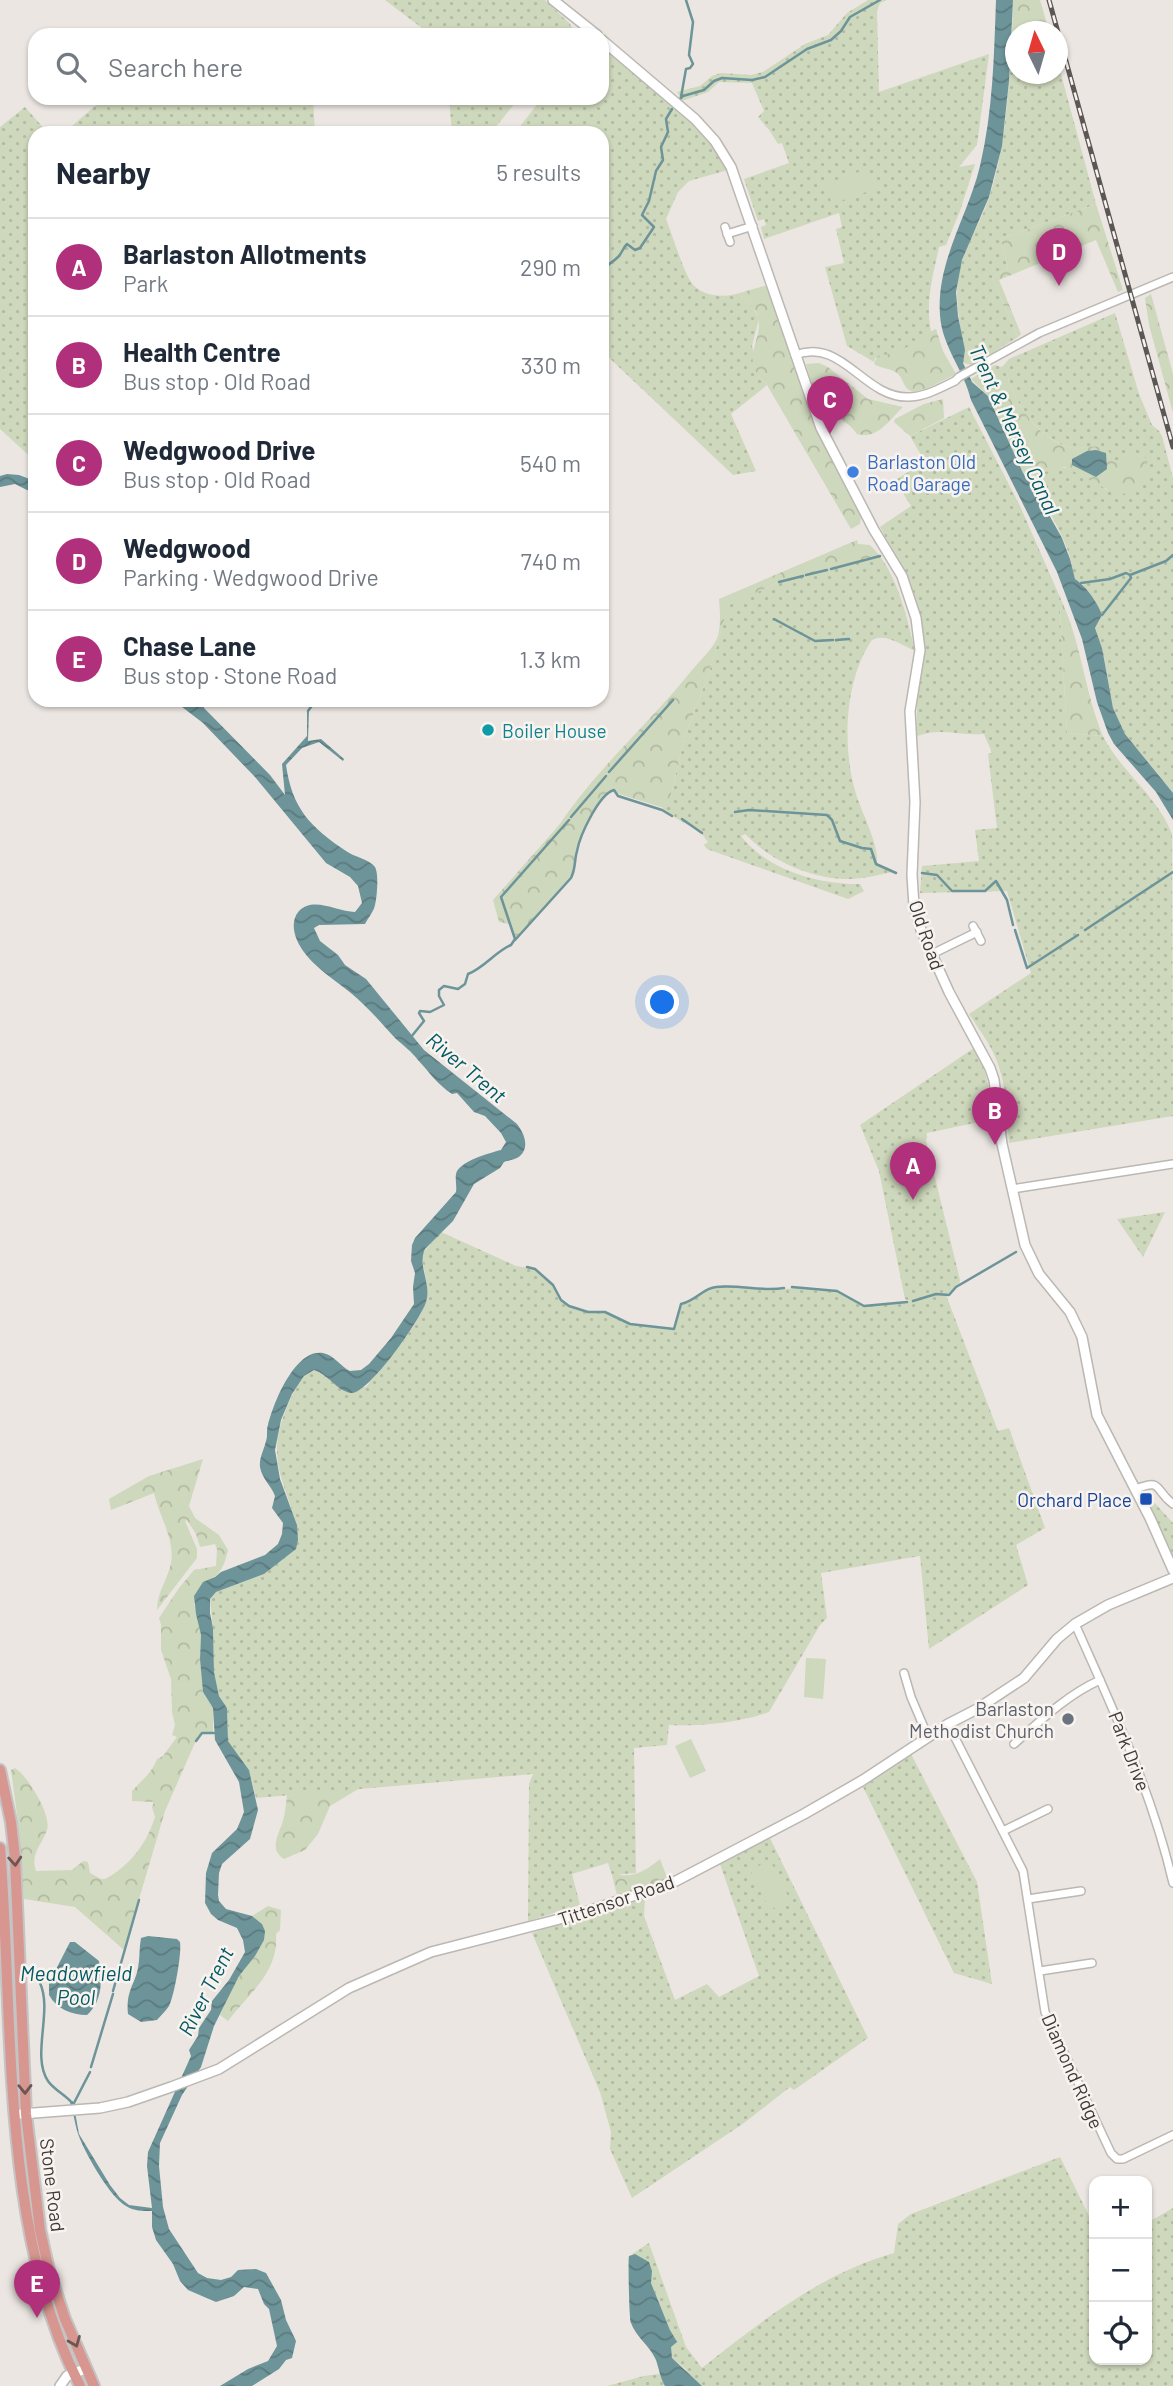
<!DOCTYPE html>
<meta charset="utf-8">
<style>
:root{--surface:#fff;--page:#f2f2f3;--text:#1f2937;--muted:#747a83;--line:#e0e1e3;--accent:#b1307c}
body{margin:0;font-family:Barlow,sans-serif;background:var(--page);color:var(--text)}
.controls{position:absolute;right:21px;bottom:21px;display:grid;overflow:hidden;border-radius:14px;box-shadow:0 2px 5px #0004}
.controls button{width:63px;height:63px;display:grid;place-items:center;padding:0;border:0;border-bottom:2px solid var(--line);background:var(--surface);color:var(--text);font:35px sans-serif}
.compass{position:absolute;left:1005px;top:21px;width:63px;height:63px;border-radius:50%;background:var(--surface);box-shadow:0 2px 5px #0004;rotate:355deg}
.you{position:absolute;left:663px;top:1003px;width:24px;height:24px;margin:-18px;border:5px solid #fff;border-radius:50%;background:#1a73e8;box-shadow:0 0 0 10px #1a73e833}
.badge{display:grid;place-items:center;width:46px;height:46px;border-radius:50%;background:var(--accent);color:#fff;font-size:23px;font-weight:700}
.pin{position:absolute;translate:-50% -58px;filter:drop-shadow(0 2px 4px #0008)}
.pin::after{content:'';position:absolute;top:37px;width:24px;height:21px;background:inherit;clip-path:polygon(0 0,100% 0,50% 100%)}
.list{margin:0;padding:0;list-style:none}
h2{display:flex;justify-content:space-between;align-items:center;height:91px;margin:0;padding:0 28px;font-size:30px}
h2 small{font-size:23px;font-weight:400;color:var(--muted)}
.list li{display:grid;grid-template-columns:46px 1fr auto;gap:21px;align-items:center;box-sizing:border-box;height:98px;padding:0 28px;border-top:2px solid var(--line)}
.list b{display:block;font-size:26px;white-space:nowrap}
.list p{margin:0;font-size:23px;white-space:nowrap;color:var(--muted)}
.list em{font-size:23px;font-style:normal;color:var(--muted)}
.icon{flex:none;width:38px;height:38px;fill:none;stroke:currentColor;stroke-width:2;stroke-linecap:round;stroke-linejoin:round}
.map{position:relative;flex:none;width:1173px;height:2386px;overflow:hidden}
.search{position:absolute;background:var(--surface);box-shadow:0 2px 5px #0004;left:28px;top:28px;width:581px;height:77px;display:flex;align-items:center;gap:18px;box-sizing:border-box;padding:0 24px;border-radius:21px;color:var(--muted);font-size:26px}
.panel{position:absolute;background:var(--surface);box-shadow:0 2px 5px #0004;left:28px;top:126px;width:581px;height:581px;border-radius:21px}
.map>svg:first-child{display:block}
</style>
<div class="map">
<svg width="1173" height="2386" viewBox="0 0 1173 2386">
<defs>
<pattern id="grass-dots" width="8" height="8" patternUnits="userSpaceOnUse" patternTransform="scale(1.75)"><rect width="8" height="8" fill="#ced8bc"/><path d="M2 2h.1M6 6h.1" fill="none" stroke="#b2baa2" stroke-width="1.8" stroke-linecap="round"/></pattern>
<pattern id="forest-crowns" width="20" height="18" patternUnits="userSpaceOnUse" patternTransform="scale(1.75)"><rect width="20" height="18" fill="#ced8bc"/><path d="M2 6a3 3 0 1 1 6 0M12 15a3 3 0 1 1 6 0" fill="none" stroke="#b2baa2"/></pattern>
<pattern id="water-waves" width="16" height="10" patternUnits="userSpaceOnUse" patternTransform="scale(1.75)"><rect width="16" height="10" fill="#6d9499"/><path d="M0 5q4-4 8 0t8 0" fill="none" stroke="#5b7a7e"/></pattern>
</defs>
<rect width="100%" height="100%" fill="#ebe6e1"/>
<g fill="url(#grass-dots)">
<polygon points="385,0 545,0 570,24 573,30 569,35 431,35"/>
<path d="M868,0H887L880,3L877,11L879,92L989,54L977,145L959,167L975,164L960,211L946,245L939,247C933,276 925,302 931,331C920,336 913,345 903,351C895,355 883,355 875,358L874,362L847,346L825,267L844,263L836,229L842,227L839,213L764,239L761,227L766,225L764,219L758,221L744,179L789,163L782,143L778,144L770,131L758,117L764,111L752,83L719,82L708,92L682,101L677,92L700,86L712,76L721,73L751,75L763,72L805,44L828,35L847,13Z"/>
<path d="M1015,38L1016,74H1058V63L1096,204L1001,239L1008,268L992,278L1018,337L973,365L963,363C964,335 954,307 958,278C962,250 980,225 989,198C1006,146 1008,93 1012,39Z"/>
<path d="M602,47L690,120L706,137L728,170L689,181L678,192L666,219C672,234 683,270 691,282C702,298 727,298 743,292L741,296L753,306L759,319L752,346L760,378L767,385L731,414L756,471L733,475L602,351V133H515L542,98H602Z"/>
<polygon points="104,98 313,98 315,133 64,133"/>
<polygon points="449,98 519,98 491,133 452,133"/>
<polygon points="25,107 48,133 35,133 35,461 0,429 0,127"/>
<path d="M1115,313L1139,394L1152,425L1159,431L1162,436L1173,478V793L1125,734L1113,708L1102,648L1095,628L1102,615L1082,583L1075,579C1072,572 1072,565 1070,557C1061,528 1041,497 1023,473C1038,474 1048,469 1062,468C1077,466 1096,482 1107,490L1115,462L1094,447C1087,447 1078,449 1072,448C1041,441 1015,405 1008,377L985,385L982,390L971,379L995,365L1002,367L1009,359Z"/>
<path d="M969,407L1020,506L1063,604L1060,613L1067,733L1103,736C1121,772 1157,795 1172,834L1173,1116L1009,1143C1007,1118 1007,1091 999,1067C993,1047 980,1031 969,1014L1031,973L1007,891L920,893L922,866L979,861L975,830L997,828L988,754L992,753L984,734C960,736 940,727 917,736V699L923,657L902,568L880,527L911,506L895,480L925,462L910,436Z"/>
<path d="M880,556C900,585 907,617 915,651C901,645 886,633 872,640C844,680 842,749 856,794C862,813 880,847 877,865L892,872C878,875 863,879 849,879C811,879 771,861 745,834L741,836C767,870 819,885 860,884L864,891L848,899L707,849L704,845L708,842L698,829C689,827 672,815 662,810L671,795L685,735L708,676L726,614V606L779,582Z"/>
<path d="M974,1048C988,1071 990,1093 993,1119L927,1133L926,1141L960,1280L959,1286L946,1295L998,1431L1009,1428L1045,1528L1016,1545L1028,1585L929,1649L920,1556L821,1573L827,1618L820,1625L769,1712C737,1723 703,1726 669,1725L667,1745L634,1748L636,1873L612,1875L608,1863L572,1874L580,1905L528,1921L529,1784L533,1774L256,1798L249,1770L228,1741L227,1708L219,1696L214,1672L213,1628L210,1599L216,1592L264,1574L297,1525C280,1471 265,1454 291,1398C296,1388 303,1373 315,1370L323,1372L339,1387H366C382,1367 424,1320 427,1297C428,1282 423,1269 422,1254L441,1232L516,1266L535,1269L553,1285L561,1300L569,1306L588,1312H605L630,1324L674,1329L681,1304C695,1301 698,1293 709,1288C726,1281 747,1289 763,1290C777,1292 793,1287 807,1287L812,1290L837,1291L864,1306L910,1301L905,1299L879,1171L860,1125Z"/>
<polygon points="1165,1212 1143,1257 1117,1219"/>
<polygon points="1151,1499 1173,1523 1173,1562 1146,1501"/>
<polygon points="911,1754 977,1882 992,1984 954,1973 863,1787"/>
<polygon points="770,1838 868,2038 794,2090 790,2087 744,2123 632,2198 610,2149 611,2132 600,2092 532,1933 645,1897 644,1916 675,2000 707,1984 719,1997 759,1976 720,1864"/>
<path d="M1060,2157L1094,2226V2360H1147V2220H1152L1173,2208V2386H607L644,2376L687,2370L672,2358L670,2350L673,2337L651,2283L650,2275L632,2254L629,2256L649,2243L686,2347L702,2368C760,2322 822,2273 894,2253L898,2224L911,2214Z"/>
</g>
<g fill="url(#forest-crowns)">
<polygon points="1013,0 1040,0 1049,31 1016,32 1015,38 1012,39"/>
<polygon points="1096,204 1123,290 1118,292 1096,240 999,280 1021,334 1018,337 992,278 1008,268 1001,239"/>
<path d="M768,285L802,387L861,516L860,524L851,529L767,385C737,357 764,342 758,317C756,307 748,302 741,296L743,292Z"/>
<polygon points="1151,294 1173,374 1173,413 1149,325 1145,298"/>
<path d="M936,329L943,351L956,374L928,388L913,392C902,388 905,380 897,373C891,368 881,369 874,364L877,356L901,352L920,336Z"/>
<path d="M819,363L828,367L868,399L903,407C889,420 878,440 857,434C848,422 838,415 822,419L806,364Z"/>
<path d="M1002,377H1008C1015,405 1042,443 1073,448C1084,450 1101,441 1110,453C1112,456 1113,460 1115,462L1140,454L1147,459L1148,475L1140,484L1120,496L1065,467L1037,474L1023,473L988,396L982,390L992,381Z"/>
<polygon points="943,399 944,418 910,436 894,422 895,419 924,404"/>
<path d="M857,540L858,544L870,545L880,556L779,582L727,606L726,614L708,676L685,735L671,795L664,808L619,794L614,790L608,792C595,810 582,829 576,851C574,861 576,868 571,878L515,940L509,924L499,922L493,900L560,824C597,768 650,723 692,670C700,660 714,648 718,636C721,624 720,611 719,599Z"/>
<path d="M1063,604C1082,647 1085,693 1103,736L1067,733L1060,613Z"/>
<path d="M203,1459L189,1506L195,1518L219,1535L228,1550C224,1567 220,1577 203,1582L194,1603L201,1635L200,1659L203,1692L213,1708V1733H202L198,1736L165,1811L124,1950L75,1907L24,1899L18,1822L11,1770L15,1768C27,1775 52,1815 47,1830C42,1845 30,1853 36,1871L72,1870L83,1861L88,1862L90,1873L101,1879H105C130,1866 147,1843 155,1817L152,1807L154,1802L132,1801V1791C141,1781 152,1773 157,1759L163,1756L177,1737L172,1735L175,1725L172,1712L171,1679L161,1650V1625L159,1618L179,1588L194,1570L216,1566L217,1549L215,1544L200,1547L196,1534L187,1520L185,1521L197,1549V1558L157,1610C157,1592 168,1579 171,1563C175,1539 159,1516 154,1493L111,1510L109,1499L149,1476Z"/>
<path d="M360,1788L330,1806L318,1834L305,1850L284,1859C270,1850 277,1837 282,1824C285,1815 286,1805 287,1795Z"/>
<path d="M660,1859L668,1880L617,1895L612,1875L614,1873C631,1880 647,1870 660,1859Z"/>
<path d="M268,1906L281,1910L280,1930L276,1934C279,1973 249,1993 228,2021L220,2015L262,1924L252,1916Z"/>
</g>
<g fill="#ced8bc">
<polygon points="867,169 875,189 832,204 825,184"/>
<polygon points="806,1658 826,1659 823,1699 804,1697"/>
<polygon points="691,1739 706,1771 690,1778 675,1746"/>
<polygon points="770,1860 790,1900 770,1910 750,1870"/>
</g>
<g fill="url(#water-waves)">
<path d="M996,0H1013L1009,81L1002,146L989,197L962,260L956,292L958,316L965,350L963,363L972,382L988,396L1023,473L1034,488L1062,538L1070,559L1075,579C1085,585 1098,603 1102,615L1095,628L1102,648L1113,708L1125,734L1173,793V820L1156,792L1114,744L1108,733L1097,702L1082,639L1057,572L971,400C964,370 942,347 940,315C936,262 968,216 980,166C993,111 994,56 996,0Z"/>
<polygon points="1096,450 1106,453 1107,469 1096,477 1072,465 1072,459 1087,451"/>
<polygon points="7,474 19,475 35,481 35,494 15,484 0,487 0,476"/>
<path d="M173,700H197L200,703L201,700H203L204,708L270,775L285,795L282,764L307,736V711L309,710L308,741L321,739L344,759L343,761L319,742L302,748L286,765C292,808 310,827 346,851C354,857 369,859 375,867C379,874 377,897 375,905C374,911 368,918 365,924L319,925L314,928L320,941L338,955L345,965L366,979L424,1050L517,1124C524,1133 530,1147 520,1156C516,1160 508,1160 504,1162L500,1168L474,1184L453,1221L425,1249C417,1266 432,1284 426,1302C421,1319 368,1395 351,1393C337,1391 328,1374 314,1370L304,1376L292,1394L281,1420L275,1450L280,1479L297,1525L298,1540L296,1549L264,1574L216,1592L210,1599V1613L213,1628L214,1672L219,1696L227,1708L228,1741L249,1770L258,1810L250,1839L222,1864L219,1873L218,1895L219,1901L226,1909L252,1916L262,1924L265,1931L264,1940L255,1956L239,1976L214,2026L201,2067L182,2095L160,2143L159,2166L163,2207L169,2229L198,2273L207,2278L221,2280L231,2277L238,2270L256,2269L266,2273L281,2300L286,2320L296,2341L292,2358L286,2360L279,2369L252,2386H220L248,2369L268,2361L277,2346L269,2309L264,2304L258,2289L244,2287L234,2296L216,2302L188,2290L180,2281L173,2264L156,2240L152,2227V2211C142,2211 134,2211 126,2206C110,2197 87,2156 80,2139C75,2127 74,2114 70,2102L73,2101L79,2134L110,2185L120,2198L129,2205L152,2208L147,2166L148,2152L191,2056L189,2050L198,2036L199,2028L211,2010L212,2001L229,1980L245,1952L243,1940L237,1928L218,1920L211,1914L205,1903L206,1873L212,1853L237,1829L244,1812L239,1782L215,1740L213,1708L203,1692L200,1659L201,1635L196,1614L194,1596L203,1582L215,1577L221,1572L265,1555L278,1544L282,1534L283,1523L272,1508L275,1496C271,1485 262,1479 260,1467C259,1458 264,1450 266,1441C268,1436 266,1430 268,1425C273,1404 295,1348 323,1353C334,1355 341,1367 350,1371L361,1370L369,1364L391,1338L414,1304L413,1287L415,1273L411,1261L412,1245L415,1238L456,1192C457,1186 455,1180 456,1174C459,1161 490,1153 501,1150L506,1142L501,1133L485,1116L474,1112L457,1093L452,1094C438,1085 429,1072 418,1060C412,1052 403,1045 395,1038C384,1026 374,1014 362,1003C342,983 314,970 300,946C294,936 290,921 299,911C314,896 337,912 355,912L362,903L358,886L350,877L326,863L255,777L203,723Z"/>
<path d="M148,1936L177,1939L180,1942C182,1953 174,1997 169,2006C166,2011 161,2015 157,2020L141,2022L128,2014C126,1990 134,1987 138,1968C140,1958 139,1948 141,1938Z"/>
<path d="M70,1942H75L99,1961C102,1980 103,2000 87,2015C71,2015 57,2009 49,1995V1983Z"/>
<path d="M635,2254L649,2262L652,2271L651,2283L670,2330L677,2342L671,2347L672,2358L702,2386H665C660,2377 659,2369 656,2360C650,2346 636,2337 631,2323C629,2319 628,2260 629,2256Z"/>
</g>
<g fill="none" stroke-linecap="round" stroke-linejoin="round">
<g stroke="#6d9499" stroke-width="2.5">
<polyline points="681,97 686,69 690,68 693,64 689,55 693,22 686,0"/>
<polyline points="679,100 683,96 704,90 714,81 722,78 752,80 765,77 807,49 831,40 841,31 850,17 880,0"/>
<path d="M602,271C607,264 612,263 618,257C622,253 623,248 627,244L635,250L640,248L654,227L642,215L649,201L656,171L663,160L661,147L668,132L666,119L672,109"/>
<polyline points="831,569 880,556"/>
<polyline points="806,575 827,570"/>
<polyline points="779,582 803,576"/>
<polyline points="1081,583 1110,579 1126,573 1130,575"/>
<polyline points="1102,615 1131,578 1130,575 1166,561 1173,555"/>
<polyline points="774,619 815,641 833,640"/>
<polyline points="836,640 849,639"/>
<polyline points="308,711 316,700"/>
<polyline points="609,772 673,700"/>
<polyline points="735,812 749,810 827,815 832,820 840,841 862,848 871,849 876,864 896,873"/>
<polyline points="571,817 606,776"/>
<polyline points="682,819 702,833"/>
<polyline points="922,873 937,875 952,891 985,891 996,881 1007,900 1013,925"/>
<polyline points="1015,930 1027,968 1078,935"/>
<polyline points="1085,930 1173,872"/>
<path d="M515,940L571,878C576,868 574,861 577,851C580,835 599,794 614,790L618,796L662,810L672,816"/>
<path d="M411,1037L424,1021L419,1013L420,1011L430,1012L444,1005L439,996V990L444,986L458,989L465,984L468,974C484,968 495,952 511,945L515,939L501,897L569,820"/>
<path d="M527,1267L535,1269L553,1285L561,1300L569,1306L588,1312H605L630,1324L674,1329L681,1304C697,1300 703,1288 716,1287C739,1284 761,1292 784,1288"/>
<polyline points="792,1287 837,1291 864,1306 907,1302"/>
<polyline points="913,1301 936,1294 949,1295 956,1287 1016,1252"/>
<polyline points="196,1741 202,1733 214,1733"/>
<path d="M40,1983C53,2011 31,2056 48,2081C54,2090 66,2095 72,2103"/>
<polyline points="113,1991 139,1900"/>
<polyline points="91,2067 113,1994"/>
<polyline points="74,2103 90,2072"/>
</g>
<defs>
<g id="minor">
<polyline points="725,227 730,242"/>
<polyline points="727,234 753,226"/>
<path d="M795,355C842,337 864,398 908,397C925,397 940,388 955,381L959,377L1039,333L1173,277"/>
<polyline points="973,926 981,941"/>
<polyline points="932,954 977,932"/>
<polyline points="1012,1189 1173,1164"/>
<path d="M1136,1489C1163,1478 1154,1490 1173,1504"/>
<path d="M1075,1624C1113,1709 1152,1792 1173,1883"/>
<polyline points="904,1673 911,1697 928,1737"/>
<polyline points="948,1724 1023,1871 1045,2012 1111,2153 1117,2159 1123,2159 1173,2135"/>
<path d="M1014,1744C1041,1720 1067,1695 1100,1680"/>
<polyline points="1003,1831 1048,1809"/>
<polyline points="1028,1899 1081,1891"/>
<polyline points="1040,1971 1092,1963"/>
</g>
<g id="tertiary">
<polyline points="553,0 597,35"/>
<polyline points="602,40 695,119 715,141 731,167 821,428 874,530 902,576 916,618 920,650 910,711 915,802 912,875 914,906 921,930 949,992 990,1068 994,1080 1002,1144 1025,1245 1039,1274 1070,1312 1082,1337 1097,1415 1150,1518 1173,1570"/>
<polyline points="21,2114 100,2108 128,2102 171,2087 219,2069 349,1988 431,1952 583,1913 676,1881 804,1814 863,1780 948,1724 977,1709 1024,1678 1057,1639 1075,1624 1108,1605 1173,1578"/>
<polyline points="60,2386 67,2376 85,2369"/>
</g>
<g id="trunk">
<polyline points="0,1770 11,1822 15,1858 26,2114 40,2230 49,2270 65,2319 94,2386"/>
<path d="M0,1848C14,2021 0,2231 80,2386"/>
</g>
</defs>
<use href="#minor" stroke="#bbb7b2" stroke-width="10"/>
<use href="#tertiary" stroke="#bbb7b2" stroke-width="12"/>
<use href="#trunk" stroke="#c5c4c4" stroke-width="14"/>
<use href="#minor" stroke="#fff" stroke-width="7"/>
<use href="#tertiary" stroke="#fff" stroke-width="9"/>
<use href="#trunk" stroke="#d89690" stroke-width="10"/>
<defs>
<polyline id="rail" points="1049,0 1173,447"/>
</defs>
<use href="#rail" stroke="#5a5755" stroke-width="5"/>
<use href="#rail" stroke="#f8f3ee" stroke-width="2.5" stroke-dasharray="8" stroke-linecap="butt"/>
</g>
<defs><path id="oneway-chevron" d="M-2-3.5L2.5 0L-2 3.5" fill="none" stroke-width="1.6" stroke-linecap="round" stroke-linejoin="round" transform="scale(1.75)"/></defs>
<g stroke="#6c5653">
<use href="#oneway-chevron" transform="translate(15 1861) rotate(86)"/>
<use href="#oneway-chevron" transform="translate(25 2089) rotate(89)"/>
<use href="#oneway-chevron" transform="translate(75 2342) rotate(68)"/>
</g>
<circle fill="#3f7fe0" stroke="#f8f3ee" stroke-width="2.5" cx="853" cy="472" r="7"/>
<circle fill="#0f9aa8" stroke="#f8f3ee" stroke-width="2.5" cx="488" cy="730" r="7"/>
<rect fill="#1a4fb4" stroke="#f8f3ee" stroke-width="2.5" x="1139" y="1492" width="14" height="14" rx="3.5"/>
<circle fill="#6b7280" stroke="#f8f3ee" stroke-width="2.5" cx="1068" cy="1719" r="7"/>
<g text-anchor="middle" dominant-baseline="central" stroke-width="5" stroke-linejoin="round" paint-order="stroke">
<g font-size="19" fill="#366cbe" stroke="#f8f3ee" text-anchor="start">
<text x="867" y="461">Barlaston Old<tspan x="867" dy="22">Road Garage</tspan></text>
</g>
<g font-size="19" fill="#0d838f" stroke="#f8f3ee" text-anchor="start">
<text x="502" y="730">Boiler House</text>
</g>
<g font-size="19" fill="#3d3b39" stroke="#f8f3ee">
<text transform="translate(927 935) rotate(71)">Old Road</text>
<text transform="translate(1130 1751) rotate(69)">Park Drive</text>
<text transform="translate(616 1900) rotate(-19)">Tittensor Road</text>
<text transform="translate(1073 2071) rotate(66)">Diamond Ridge</text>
<text transform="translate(53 2185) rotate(83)">Stone Road</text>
</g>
<g font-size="19" fill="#164399" stroke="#f8f3ee" text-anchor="end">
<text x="1132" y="1499">Orchard Place</text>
</g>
<g font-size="19" fill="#5b616d" stroke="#f8f3ee" text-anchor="end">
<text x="1054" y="1708">Barlaston<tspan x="1054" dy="22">Methodist Church</tspan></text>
</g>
<g font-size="21" font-style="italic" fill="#015a64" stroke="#f8f3ee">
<text transform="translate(1015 429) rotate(65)">Trent &amp; Mersey Canal</text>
<text transform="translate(467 1067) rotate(40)">River Trent</text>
<text x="76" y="1972">Meadowfield<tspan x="76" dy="24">Pool</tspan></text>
<text transform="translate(205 1991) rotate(-63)">River Trent</text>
</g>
</g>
</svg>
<div class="controls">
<button>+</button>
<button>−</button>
<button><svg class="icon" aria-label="locate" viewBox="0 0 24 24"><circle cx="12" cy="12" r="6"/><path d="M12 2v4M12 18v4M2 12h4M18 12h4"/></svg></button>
</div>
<svg class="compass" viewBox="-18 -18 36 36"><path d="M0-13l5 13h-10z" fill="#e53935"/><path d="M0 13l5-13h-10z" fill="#747a83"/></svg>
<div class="you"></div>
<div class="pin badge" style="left:913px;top:1200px">A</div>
<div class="pin badge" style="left:995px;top:1145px">B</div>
<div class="pin badge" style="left:830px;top:434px">C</div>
<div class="pin badge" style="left:1059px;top:286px">D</div>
<div class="pin badge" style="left:37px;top:2318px">E</div>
<div class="search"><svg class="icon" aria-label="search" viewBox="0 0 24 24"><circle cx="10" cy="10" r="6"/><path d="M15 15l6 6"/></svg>Search here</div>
<section class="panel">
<h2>Nearby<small>5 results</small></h2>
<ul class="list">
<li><span class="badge">A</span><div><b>Barlaston Allotments</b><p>Park</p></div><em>290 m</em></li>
<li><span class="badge">B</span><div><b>Health Centre</b><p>Bus stop · Old Road</p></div><em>330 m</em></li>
<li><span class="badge">C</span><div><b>Wedgwood Drive</b><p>Bus stop · Old Road</p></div><em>540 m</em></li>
<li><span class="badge">D</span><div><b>Wedgwood</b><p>Parking · Wedgwood Drive</p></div><em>740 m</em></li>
<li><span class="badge">E</span><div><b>Chase Lane</b><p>Bus stop · Stone Road</p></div><em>1.3 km</em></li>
</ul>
</section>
</div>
